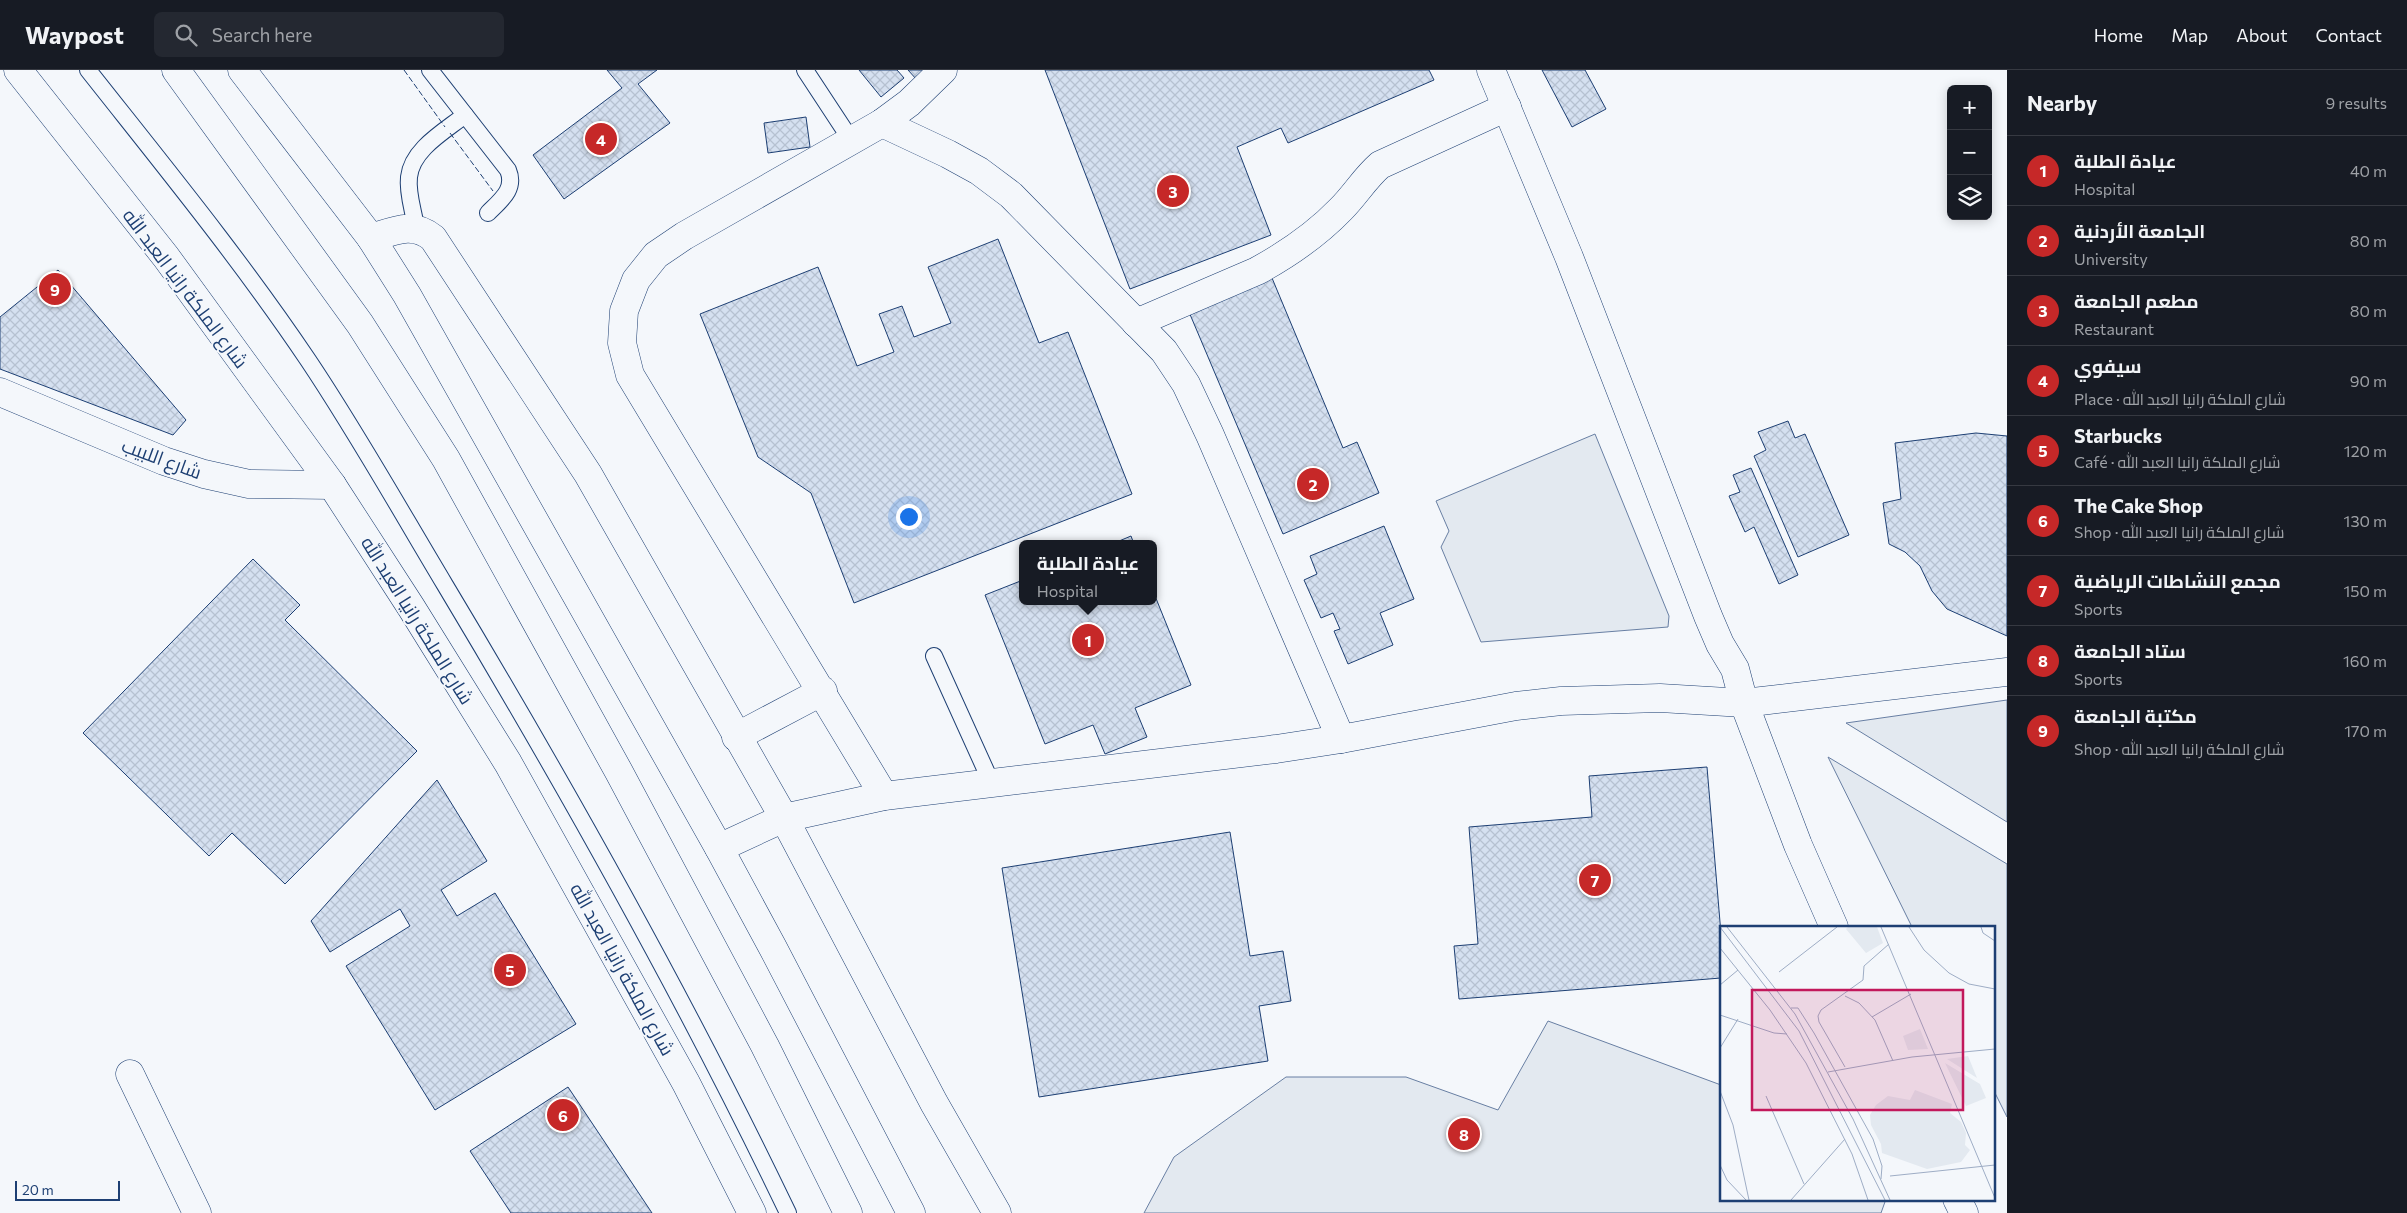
<!DOCTYPE html>
<meta charset="utf-8">
<style>
:root{--surface:#171b24;--page:#242831;--text:#f1f3f6;--muted:#9ea1a6;--line:#363941;--accent:#c62828}
body{margin:0;font-family:Commissioner,Cairo,sans-serif;background:var(--page);color:var(--text)}
.controls{position:absolute;right:15px;top:15px;display:grid;overflow:hidden;border-radius:8px;box-shadow:0 2px 12px #0003}
.controls button{width:45px;height:45px;display:grid;place-items:center;padding:0;border:0;border-bottom:1px solid var(--line);background:var(--surface);color:var(--text);font:25px sans-serif}
.scale{position:absolute;left:15px;bottom:12px;width:105px;box-sizing:border-box;padding-left:5px;border:2px solid #1d3f73;border-top:0;font-size:14px;line-height:18px;white-space:nowrap;color:#1d3f73;-webkit-text-stroke:4px #f4f7fb;paint-order:stroke}
.you{position:absolute;left:908px;top:446px;width:18px;height:18px;margin:-12px;border:4px solid #fff;border-radius:50%;background:#1a73e8;box-shadow:0 0 0 8px #1a73e833}
.badge{display:grid;place-items:center;width:32px;height:32px;border-radius:50%;background:var(--accent);color:#fff;font-size:16px;font-weight:700}
.pin{position:absolute;translate:-50% -50%;border:2px solid #fff;box-shadow:0 1px 5px #0006}
.popup{position:absolute;left:1019px;top:470px;width:138px;height:65px;box-sizing:border-box;display:grid;place-content:center;border-radius:8px;background:var(--surface);filter:drop-shadow(0 1px 4px #0005);font-size:16px;white-space:nowrap;color:var(--muted)}
.popup b{font-size:19px;color:var(--text)}
.popup::after{content:'';position:absolute;left:50%;top:100%;margin-left:-10px;border:10px solid transparent;border-top-color:var(--surface)}
.list{margin:0;padding:0;list-style:none}
h2{display:flex;justify-content:space-between;align-items:center;height:65px;margin:0;padding:0 20px;font-size:21px}
h2 small{font-size:16px;font-weight:400;color:var(--muted)}
.list li{display:grid;grid-template-columns:32px 1fr auto;gap:15px;align-items:center;box-sizing:border-box;height:70px;padding:0 20px;border-top:1px solid var(--line)}
.list b{display:block;font-size:19px;white-space:nowrap}
.list p{margin:0;font-size:16px;white-space:nowrap;color:var(--muted)}
.list em{font-size:16px;font-style:normal;color:var(--muted)}
.icon{flex:none;width:28px;height:28px;fill:none;stroke:currentColor;stroke-width:2;stroke-linecap:round;stroke-linejoin:round}
.map{position:relative;flex:none;width:2007px;height:1143px;overflow:hidden}
header{display:flex;align-items:center;gap:30px;box-sizing:border-box;height:70px;padding:0 25px;background:var(--surface);border-bottom:1px solid var(--line)}
header strong{font-size:24px}
nav{display:flex;gap:28px;margin-inline-start:auto;font-size:18px}
.search{width:350px;height:45px;background:var(--page);display:flex;align-items:center;gap:12px;box-sizing:border-box;padding:0 18px;border-radius:8px;color:var(--muted);font-size:19px}
main{display:flex}
aside{flex:1;background:var(--surface)}
.map>svg:first-child{display:block}
</style>
<header>
<strong>Waypost</strong>
<div class="search"><svg class="icon" aria-label="search" viewBox="0 0 24 24"><circle cx="10" cy="10" r="6"/><path d="M15 15l6 6"/></svg>Search here</div>
<nav><a>Home</a><a>Map</a><a>About</a><a>Contact</a></nav>
</header>
<main>
<div class="map">
<svg width="2007" height="1143" viewBox="0 0 2007 1143">
<defs>
<pattern id="building-cross-hatch" width="8" height="8" patternUnits="userSpaceOnUse" patternTransform="scale(1.25)"><rect width="8" height="8" fill="#d5e0f0"/><path d="M0 0l8 8M0 8l8-8" fill="none" stroke="#b6c1d1"/></pattern>
</defs>
<rect width="100%" height="100%" fill="#f4f7fb"/>
<g fill="#e3e9f0" stroke="#687fa3">
<polygon points="1595,364 1669,546 1668,557 1481,572 1441,477 1449,461 1436,431"/>
<polygon points="2007,630 2007,752 1846,653"/>
<polygon points="1828,687 2007,794 2007,1047 1993,1019 1993,857 1912,857"/>
<polygon points="1548,951 1721,1015 1721,1129 1886,1129 1881,1143 1144,1143 1174,1087 1286,1007 1406,1007 1498,1040"/>
</g>
<g fill="url(#building-cross-hatch)" stroke="#1d3f73">
<polygon points="607,0 657,0 638,14 670,53 564,129 533,85 622,18"/>
<polygon points="859,0 897,0 904,8 881,27"/>
<polygon points="908,0 929,0 917,10"/>
<polygon points="1045,0 1429,0 1434,10 1288,73 1281,58 1237,77 1271,165 1130,219"/>
<polygon points="1542,0 1585,0 1606,39 1572,57"/>
<polygon points="806,47 810,77 768,83 764,53"/>
<polygon points="998,169 1039,273 1068,262 1132,424 854,533 811,423 758,387 700,244 818,197 857,296 894,282 879,244 902,236 914,267 951,253 928,197"/>
<polygon points="58,200 186,350 173,365 0,299 0,247"/>
<polygon points="1272,208 1343,378 1357,372 1379,423 1283,464 1189,242"/>
<polygon points="1788,351 1795,368 1805,364 1849,465 1798,487 1754,386 1766,380 1758,362"/>
<polygon points="1976,363 2007,366 2007,566 1947,539 1932,521 1920,496 1905,482 1889,474 1883,433 1901,429 1895,373"/>
<polygon points="1751,398 1798,505 1779,514 1754,457 1745,462 1729,426 1740,422 1733,405"/>
<polygon points="1384,456 1414,529 1380,543 1393,575 1348,594 1334,561 1340,559 1333,543 1321,548 1304,510 1317,504 1310,486"/>
<polygon points="1131,466 1134,474 1112,474"/>
<polygon points="253,489 300,535 285,550 417,681 285,814 232,763 209,786 83,663"/>
<polygon points="1023,510 1023,531 1153,531 1153,521 1191,615 1135,638 1147,667 1105,684 1093,655 1045,674 985,525"/>
<polygon points="1707,697 1721,864 1721,908 1459,929 1454,876 1478,874 1469,757 1592,747 1589,706"/>
<polygon points="437,710 487,791 441,820 457,846 495,823 576,954 435,1040 346,896 410,856 400,839 330,882 311,851"/>
<polygon points="1230,762 1250,886 1283,881 1291,931 1259,936 1268,991 1039,1027 1002,798"/>
<polygon points="568,1017 652,1143 511,1143 470,1081"/>
</g>
<g fill="none" stroke-linecap="round" stroke-linejoin="round">
<defs>
<g id="service">
<path d="M88,0C163,95 240,189 308,290C357,363 400,440 445,515C568,720 685,928 788,1143"/>
<path d="M430,0L508,100C516,119 501,130 488,143"/>
<polyline points="805,0 851,70"/>
<path d="M416,158C414,142 407,124 409,107C412,79 445,61 465,45"/>
<polyline points="934,586 991,712"/>
</g>
<g id="minor">
<polyline points="242,0 371,168 407,225 719,778 773,878 911,1143"/>
<polyline points="1491,0 1569,187 1708,546 1720,574 1735,599 1744,633 1798,775 1834,857"/>
<polyline points="882,53 948,84 979,101 1011,125 1164,281 1186,314 1210,365 1341,669"/>
<path d="M371,168C394,161 413,151 433,168L588,404L784,748L934,1033L997,1143"/>
<path d="M1136,253L1257,201C1288,184 1316,165 1341,139C1355,125 1365,108 1380,95L1507,37"/>
<polyline points="0,322 164,391 204,404 249,414 332,415"/>
<polyline points="736,667 823,621"/>
<polyline points="884,726 630,305 622,273 624,241 636,210 656,185 684,166 882,53 909,33 943,0"/>
<polyline points="719,778 784,748 884,726 1276,679 1341,669 1516,636 1561,631 1660,628 1744,633 2007,602"/>
<polyline points="130,1004 197,1143"/>
<polyline points="1957,1129 1964,1143"/>
</g>
<g id="primary">
<polyline points="18,0 166,187 332,415 411,537 508,693 686,1013 752,1143"/>
<polyline points="176,0 360,254 446,389 619,702 765,976 848,1143"/>
</g>
</defs>
<use href="#service" stroke="#1d3f73" stroke-width="18"/>
<use href="#minor" stroke="#1d3f73" stroke-width="29"/>
<use href="#primary" stroke="#1d3f73" stroke-width="29"/>
<use href="#service" stroke="#f4f7fb" stroke-width="16"/>
<use href="#minor" stroke="#f4f7fb" stroke-width="28"/>
<use href="#primary" stroke="#f4f7fb" stroke-width="28"/>
<g stroke="#1d3f73" stroke-width="1" stroke-dasharray="6 2.5" stroke-linecap="butt">
<polyline points="404,0 445,57"/>
<polyline points="450,63 493,121"/>
</g>
</g>
<g text-anchor="middle" dominant-baseline="central" stroke-width="4" stroke-linejoin="round" paint-order="stroke">
<g font-size="19" fill="#1d3f73" stroke="#f4f7fb">
<text transform="translate(186 218) rotate(53)">شارع الملكة رانيا العبد الله</text>
<text transform="translate(162 388) rotate(20)">شارع اللبيب</text>
<text transform="translate(418 550) rotate(58)">شارع الملكة رانيا العبد الله</text>
<text transform="translate(623 899) rotate(61)">شارع الملكة رانيا العبد الله</text>
</g>
</g>
<g transform="translate(1720 856)">
<rect width="275" height="275" fill="#f4f7fb"/>
<path d="M128,1H157L163,17L146,27L126,3ZM200,103L208,123L188,124L183,110ZM248,130L257,152L227,133ZM225,137L260,158L266,172L246,180ZM195,164L232,178L230,187L241,196L246,207L245,219L250,224L241,236L207,243L162,227L161,218L151,199L150,189L156,179L168,170L190,174Z" fill="#e3e9f0"/>
<path fill="none" stroke="#9eadc5" stroke-width="1" d="M0,1L79,105L165,274M7,1L75,88L133,193L170,274M161,1L275,272M189,1L204,24L229,47L249,58L275,63M261,1L263,7L275,15M0,22L50,84L86,137L132,228L148,274M59,46L117,1M0,59L18,44M125,70L139,77L155,94L173,135M71,82H78L94,107L153,213L162,240L161,253M0,89L54,107L67,108M152,91L191,68M0,122L18,93M125,141L99,96L98,90L101,84L143,54L144,40L169,18M108,146L192,131L275,123M0,165L13,199L29,274M46,170L84,258M0,239L7,254L26,274M170,250L275,239M71,274L125,213"/>
<path fill="#c2185b" fill-opacity="0.15" stroke="#c2185b" stroke-width="2.5" d="M32,64H243V184H32Z"/>
<rect width="275" height="275" fill="none" stroke="#1d3f73" stroke-width="2.5"/>
</g>
</svg>
<div class="controls">
<button>+</button>
<button>−</button>
<button><svg class="icon" aria-label="layers" viewBox="0 0 24 24"><path d="M12 4l9 5-9 5-9-5zM3 14l9 5 9-5"/></svg></button>
</div>
<div class="scale">20 m</div>
<div class="you"></div>
<div class="pin badge" style="left:1088px;top:570px">1</div>
<div class="popup"><b>عيادة الطلبة</b>Hospital</div>
<div class="pin badge" style="left:1313px;top:414px">2</div>
<div class="pin badge" style="left:1173px;top:121px">3</div>
<div class="pin badge" style="left:601px;top:69px">4</div>
<div class="pin badge" style="left:510px;top:900px">5</div>
<div class="pin badge" style="left:563px;top:1045px">6</div>
<div class="pin badge" style="left:1595px;top:810px">7</div>
<div class="pin badge" style="left:1464px;top:1064px">8</div>
<div class="pin badge" style="left:55px;top:219px">9</div>
</div>
<aside>
<h2>Nearby<small>9 results</small></h2>
<ul class="list">
<li><span class="badge">1</span><div><b>عيادة الطلبة</b><p>Hospital</p></div><em>40 m</em></li>
<li><span class="badge">2</span><div><b>الجامعة الأردنية</b><p>University</p></div><em>80 m</em></li>
<li><span class="badge">3</span><div><b>مطعم الجامعة</b><p>Restaurant</p></div><em>80 m</em></li>
<li><span class="badge">4</span><div><b>سيفوي</b><p>Place · شارع الملكة رانيا العبد الله</p></div><em>90 m</em></li>
<li><span class="badge">5</span><div><b>Starbucks</b><p>Café · شارع الملكة رانيا العبد الله</p></div><em>120 m</em></li>
<li><span class="badge">6</span><div><b>The Cake Shop</b><p>Shop · شارع الملكة رانيا العبد الله</p></div><em>130 m</em></li>
<li><span class="badge">7</span><div><b>مجمع النشاطات الرياضية</b><p>Sports</p></div><em>150 m</em></li>
<li><span class="badge">8</span><div><b>ستاد الجامعة</b><p>Sports</p></div><em>160 m</em></li>
<li><span class="badge">9</span><div><b>مكتبة الجامعة</b><p>Shop · شارع الملكة رانيا العبد الله</p></div><em>170 m</em></li>
</ul>
</aside>
</main>
